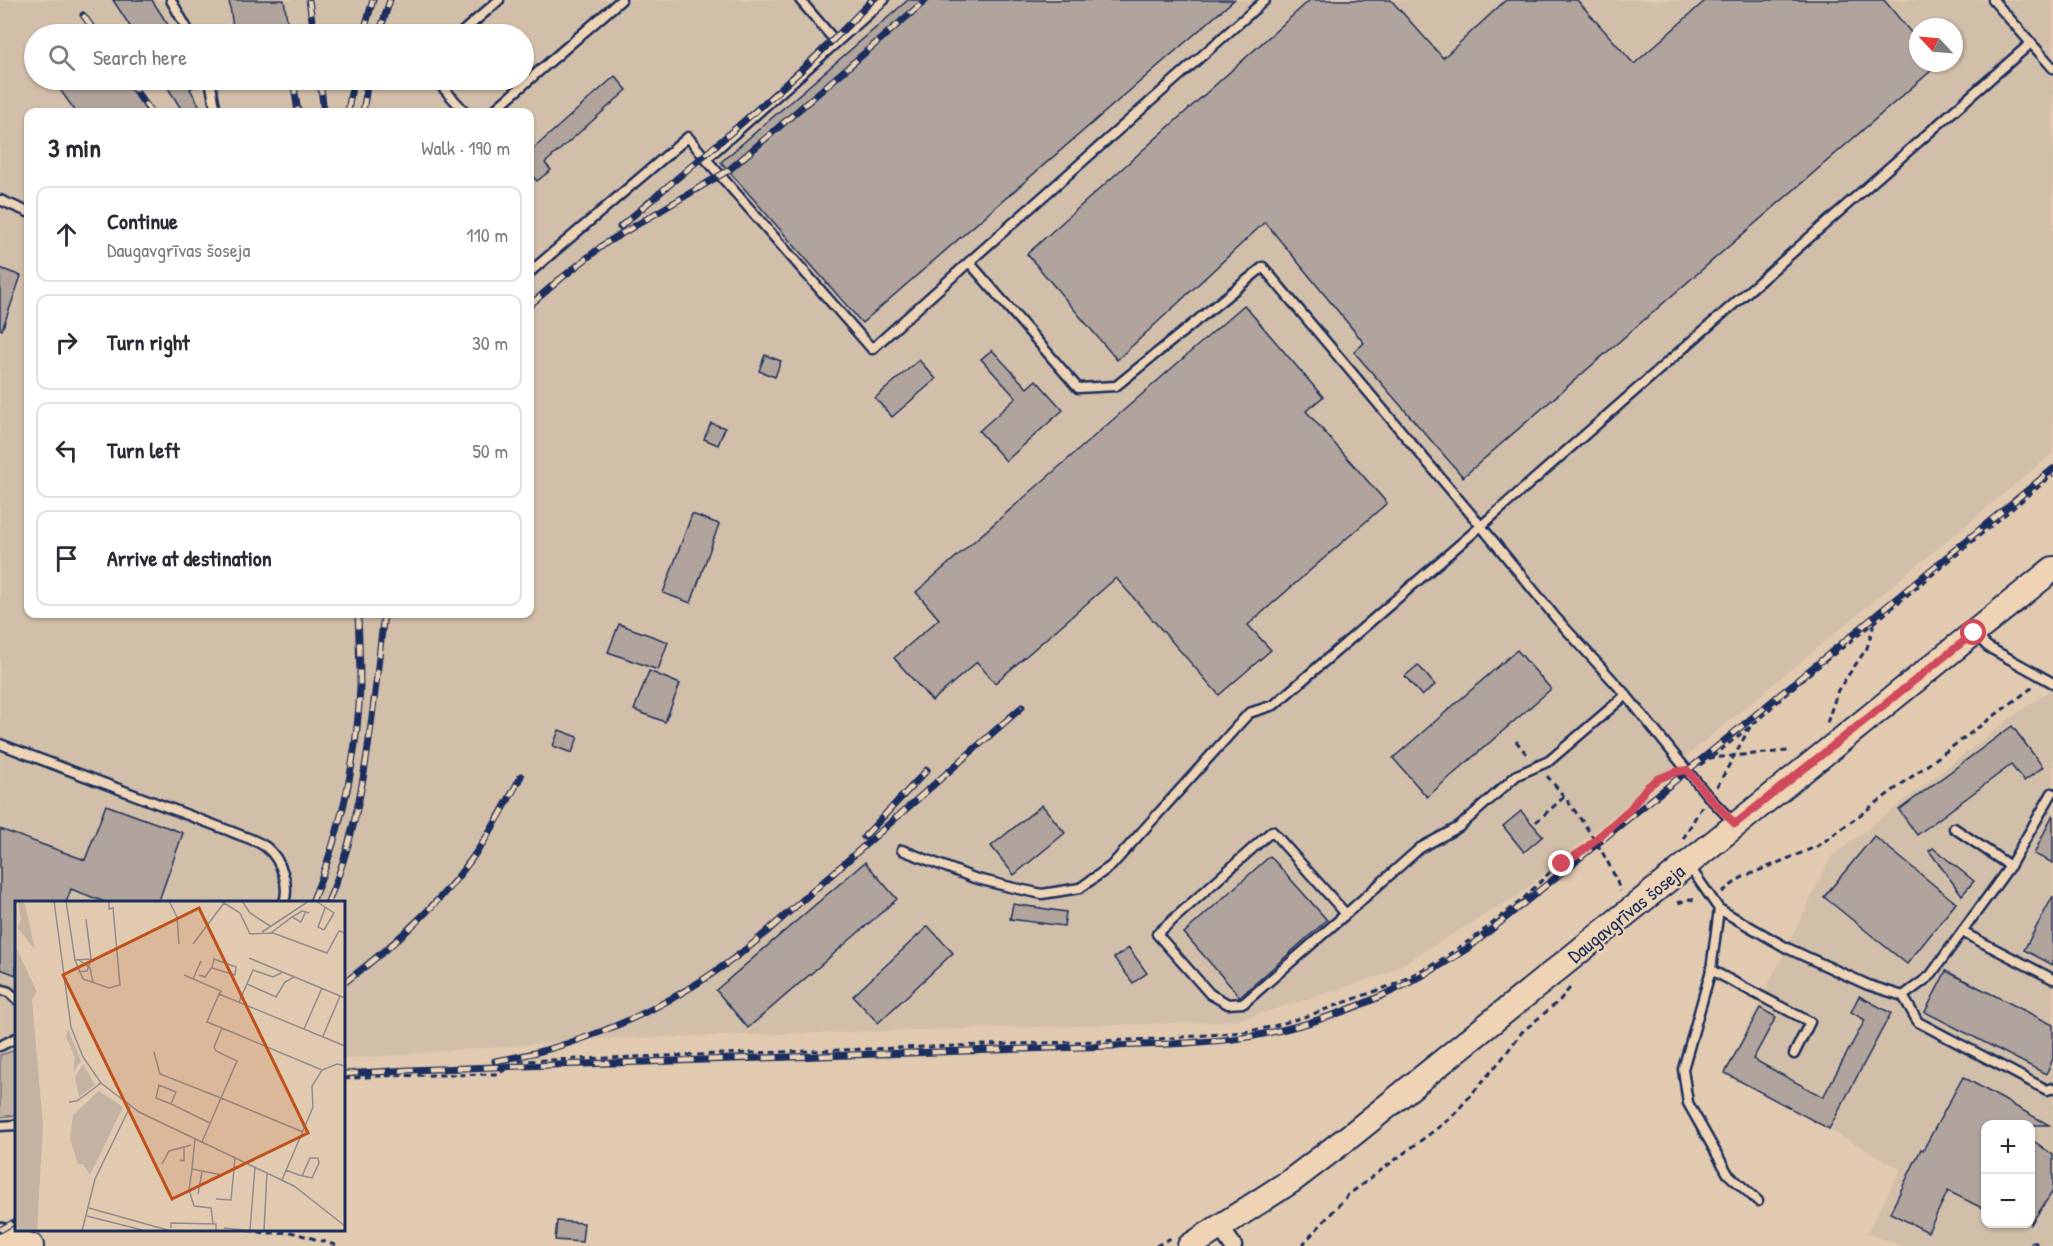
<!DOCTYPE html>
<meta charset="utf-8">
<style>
:root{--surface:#fff;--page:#f2f2f3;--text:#2b2b33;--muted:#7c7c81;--line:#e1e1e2}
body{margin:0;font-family:"Patrick Hand",sans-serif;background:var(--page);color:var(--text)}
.controls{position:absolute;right:18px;bottom:18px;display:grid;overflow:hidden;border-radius:12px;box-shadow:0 2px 4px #0004}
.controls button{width:54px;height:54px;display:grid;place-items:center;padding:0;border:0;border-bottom:2px solid var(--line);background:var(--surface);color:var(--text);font:30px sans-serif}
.compass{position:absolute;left:1909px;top:18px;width:54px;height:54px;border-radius:50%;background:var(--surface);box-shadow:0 2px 4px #0004;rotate:296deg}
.stop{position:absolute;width:18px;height:18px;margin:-14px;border:4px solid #d1495b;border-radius:50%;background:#fff}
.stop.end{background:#d1495b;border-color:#fff;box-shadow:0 2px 6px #0008}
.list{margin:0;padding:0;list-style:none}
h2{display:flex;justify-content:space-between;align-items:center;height:78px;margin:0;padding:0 24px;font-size:26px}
h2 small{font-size:20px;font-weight:400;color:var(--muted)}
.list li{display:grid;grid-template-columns:39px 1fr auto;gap:18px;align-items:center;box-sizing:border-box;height:96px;margin:0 12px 12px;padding:0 12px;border:2px solid var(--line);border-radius:12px}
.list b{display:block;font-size:22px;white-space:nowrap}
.list p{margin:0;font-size:20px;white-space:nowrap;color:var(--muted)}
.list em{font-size:20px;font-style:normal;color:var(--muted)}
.icon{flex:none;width:33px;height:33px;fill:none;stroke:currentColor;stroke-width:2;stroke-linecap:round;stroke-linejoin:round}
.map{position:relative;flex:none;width:2053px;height:1246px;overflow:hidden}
.search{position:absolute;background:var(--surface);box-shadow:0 2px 4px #0004;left:24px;top:24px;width:510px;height:66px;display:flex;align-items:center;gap:15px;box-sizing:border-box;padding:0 21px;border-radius:33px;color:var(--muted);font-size:22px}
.panel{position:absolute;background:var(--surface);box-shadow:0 2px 4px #0004;left:24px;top:108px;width:510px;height:510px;border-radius:12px}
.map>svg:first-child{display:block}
</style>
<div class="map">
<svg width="2053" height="1246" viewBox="0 0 2053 1246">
<rect width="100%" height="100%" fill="#e1cab0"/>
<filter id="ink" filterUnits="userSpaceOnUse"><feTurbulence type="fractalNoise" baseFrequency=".0167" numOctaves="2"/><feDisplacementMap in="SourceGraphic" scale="12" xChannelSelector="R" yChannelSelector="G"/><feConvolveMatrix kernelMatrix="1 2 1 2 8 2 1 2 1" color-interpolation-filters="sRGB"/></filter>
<g filter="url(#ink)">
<g fill="#d2bfaa" fill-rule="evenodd">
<path d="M0,0H2053V453L1517,896L1386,974L1250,1017L1219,1022L600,1039L344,1059V902H16V1085L0,1079ZM1918,27H1954V63H1918ZM34,34H524V80H34ZM28,112H530V614H28Z"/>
<path d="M2053,688V1246H1901L1867,1233L1901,1169L1725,1073L1831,857L2016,714ZM1986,1124H2030V1224H1986Z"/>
</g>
<polygon fill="#c4b3a3" stroke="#707180" stroke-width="1.5" points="16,1050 16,1115 0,1117 0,1055"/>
<g fill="#b0a49c" stroke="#1b2f5e" stroke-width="1.5">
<polygon points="113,0 152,0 174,34 135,34"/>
<polygon points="229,0 284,0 288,26 267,29 268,34 234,34"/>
<polygon points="908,0 1234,0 862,323 721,162"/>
<polygon points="1310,0 1391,0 1443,58 1506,0 1577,0 1634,64 1706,0 1884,0 1918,41 1918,63 1940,63 1463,477 1354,352 1364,343 1265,222 1117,360 1027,254"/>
<polygon points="615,76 627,90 545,163 551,170 537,181 531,175 530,176 530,145 533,149"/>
<polygon points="53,80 124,80 147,112 76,112"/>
<polygon points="163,80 204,80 190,89 203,112 183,112"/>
<polygon points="0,268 21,276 2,330 0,329"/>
<polygon points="1244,305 1323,397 1306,411 1387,503 1248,625 1271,650 1219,695 1116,578 995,683 977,662 932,701 894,658 939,619 916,592"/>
<polygon points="992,350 1027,388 1036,380 1063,410 1006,461 979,431 1016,398 981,359"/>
<polygon points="765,355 781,361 775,377 759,371"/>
<polygon points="919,360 936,379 892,417 875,398"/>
<polygon points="711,423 725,428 718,445 704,439"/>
<polygon points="692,514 719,524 691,603 663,593"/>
<polygon points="619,624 668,642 658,670 608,652"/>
<polygon points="1517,650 1551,689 1427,797 1393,758"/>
<polygon points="1418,665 1435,685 1422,696 1405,676"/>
<polygon points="649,671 680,684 665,722 634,710"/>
<polygon points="2012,726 2043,767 2024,781 2011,765 1917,835 1899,810"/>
<polygon points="559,730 578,737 572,753 553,746"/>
<polygon points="106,805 183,833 158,903 107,903 71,889 66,903 16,903 16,975 0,969 0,829 85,860"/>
<polygon points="1042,805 1065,833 1014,875 991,846"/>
<polygon points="1521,811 1543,836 1524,852 1503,826"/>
<polygon points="2053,814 2053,863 2034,854"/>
<polygon points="1874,836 1956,903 1907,964 1824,897"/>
<polygon points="1933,848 1974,881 1962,895 1929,851"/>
<polygon points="1270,856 1327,920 1240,997 1184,933"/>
<polygon points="865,862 897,899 748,1028 716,990"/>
<polygon points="2053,896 2053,965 2024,950"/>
<polygon points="1013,904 1066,912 1064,926 1010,919"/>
<polygon points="928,926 953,953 878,1023 853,996"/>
<polygon points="1129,948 1147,973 1133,983 1114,958"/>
<polygon points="1946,971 2053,1025 2053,1059 2046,1074 1925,1012"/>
<polygon points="1859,996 1891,1013 1829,1129 1725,1073 1760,1008 1776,1017 1753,1059 1823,1097 1865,1020 1851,1012"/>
<polygon points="1963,1077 2049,1125 1986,1125 1986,1210 1948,1191 1928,1232 1890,1213 1921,1149 1923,1150"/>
<polygon points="2031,1139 2053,1155 2053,1191 2031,1224"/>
<polygon points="557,1221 584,1223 582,1242 555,1240"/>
</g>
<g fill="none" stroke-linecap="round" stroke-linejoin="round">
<defs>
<g id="service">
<polyline points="171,0 190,34"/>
<polyline points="800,0 836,42"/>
<polyline points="884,0 706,159 872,349 969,262 1078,388 1116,386 1263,267 1481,526 2031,43"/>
<polyline points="1993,0 2053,68"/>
<polyline points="460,34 499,0"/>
<polyline points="210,80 216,112"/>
<polyline points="436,80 465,112"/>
<polyline points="492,112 621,0"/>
<polyline points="0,200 28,212"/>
<polyline points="969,262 1265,0"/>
<polyline points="530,272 688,137 706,159"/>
<polyline points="1974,633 1988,647 2053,683"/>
<path d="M0,744L230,831C241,836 257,840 266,847C281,859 290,885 284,902"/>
<polyline points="1954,828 2010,866"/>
<polyline points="902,850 974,878 1010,887 1042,894 1080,888 1111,866 1249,713 1274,705 1481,526 1556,618 1626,695 1707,795 1735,824"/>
<polyline points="1689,866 1719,909 1787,948 1868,985 1903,996 1930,976 2010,866 2052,793"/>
<polyline points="1719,909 1711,970 1683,1069 1688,1103 1728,1174 1758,1201"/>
<polyline points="1346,914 1244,1003 1228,1004 1210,994 1157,934 1272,831 1346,914 1420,848 1459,827 1517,775 1549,761 1626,695"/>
<polyline points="1962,932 2053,979"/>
<polyline points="1711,970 1810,1022 1794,1054"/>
<polyline points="0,989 9,992 16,999"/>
<polyline points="1903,996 1918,1022 2047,1090 2053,1088"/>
<polyline points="0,1046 16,1038"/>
<polyline points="0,1126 16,1125"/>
</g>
<polyline id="minor" points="1221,1228 1233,1246"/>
<g id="secondary">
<polyline points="0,1235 31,1246"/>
<polyline points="1190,1246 1291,1181 1354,1133 2053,569"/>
</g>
</defs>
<use href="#service" stroke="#1b2f5e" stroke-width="13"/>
<use href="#minor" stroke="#1b2f5e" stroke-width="21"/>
<use href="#secondary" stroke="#1b2f5e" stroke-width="28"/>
<g stroke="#1b2f5e" stroke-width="3" stroke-dasharray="6 4.5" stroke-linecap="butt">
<polyline points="1827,723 1838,690 1867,648 1874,624"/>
<polyline points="1516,741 1528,756"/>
<polyline points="1712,757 1751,726 1804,678 1874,623 2053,475"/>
<polyline points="1700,765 1710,758 1788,751 1791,753"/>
<path d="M1547,776C1570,802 1611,858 1620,891"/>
<polyline points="1717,787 1750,727"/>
<polyline points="1536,822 1564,797"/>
<polyline points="1683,839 1702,806"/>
<polyline points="1722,892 1741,878 1818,846 2033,687"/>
<polyline points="1678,903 1690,899 1697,901"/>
<polyline points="344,1079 378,1076 498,1074 520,1061 1159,1039 1244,1032 1271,1027 1310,1015 1395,984 1439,961 1479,934 1523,899 1549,873 1585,849 1631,808 1647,787 1658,779 1674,773"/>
<polyline points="248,1230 266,1233 291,1232 339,1246"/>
<polyline points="1156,1246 1171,1238"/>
<polyline points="1304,1246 1304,1243 1348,1195 1451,1118 1501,1060 1522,1032 1559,1001 1570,988"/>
</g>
<use href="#service" stroke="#eed4b5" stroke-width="8"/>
<use href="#minor" stroke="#eed4b5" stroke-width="16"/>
<use href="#secondary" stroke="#eed4b5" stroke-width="24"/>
<defs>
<g id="rail">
<polyline points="309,0 314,34"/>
<polyline points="83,15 97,34"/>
<polyline points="363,34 373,0"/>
<polyline points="379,34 390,0"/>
<polyline points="128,80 151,112"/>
<polyline points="293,80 298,112"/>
<polyline points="320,80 324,112"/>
<polyline points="348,112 353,80"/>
<polyline points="363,112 368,80"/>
<path d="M620,227C705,153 795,83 872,0"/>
<polyline points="554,284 606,243 729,170 926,0"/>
<polyline points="530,305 559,280"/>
<polyline points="864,837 927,770"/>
<path d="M312,902C340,835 357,760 360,687C360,663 359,638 358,614"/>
<path d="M328,902C367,811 372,711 384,614"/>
<path d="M344,983C396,944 446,899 482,844C497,822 509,799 521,776"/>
<path d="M495,1061C590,1045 680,1003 755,942L1022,707"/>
<path d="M344,1074L408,1070L1171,1044C1197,1042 1223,1041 1248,1037C1328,1023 1404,991 1471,946L1713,750L2053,469"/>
<polyline points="0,1230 16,1221"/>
<polyline points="2033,1246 2034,1244"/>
</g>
</defs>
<use href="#rail" stroke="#1b2f5e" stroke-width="7"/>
<use href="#rail" stroke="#eed4b5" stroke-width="4.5" stroke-dasharray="14" stroke-linecap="butt"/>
</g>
</g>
<g fill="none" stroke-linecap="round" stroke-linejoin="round" filter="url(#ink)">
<polyline stroke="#d1495b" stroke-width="8" points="1562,864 1585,849 1631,808 1647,787 1658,779 1675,772 1687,770 1707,795 1735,824 1974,633"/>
</g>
<g text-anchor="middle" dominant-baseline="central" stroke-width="4.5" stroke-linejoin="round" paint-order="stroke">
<g font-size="20" fill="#1b2f5e" stroke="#eed4b5">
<text transform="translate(1626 913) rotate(-39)">Daugavgrīvas šoseja</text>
</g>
</g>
<g transform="translate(15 901)">
<rect width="330" height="330" fill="#e1cab0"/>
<path d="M3,0L10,3L20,49L3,27L6,18ZM0,44L22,91L17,98L28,225L22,330H0ZM53,128L66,160L58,171L60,156L51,136ZM68,163L80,184L64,196L60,176ZM84,190L108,206L75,274L68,263H63L55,238L58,214Z" fill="#c4b3a3"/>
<path fill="none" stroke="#928c8f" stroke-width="1.5" d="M39,0L56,126L68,156L86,182L124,211L279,285L330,325M51,0L60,59L76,58L71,18M106,0H126M154,0L162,16L164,43M206,0L225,12L235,33L258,32L312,52L324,30L330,32M227,0L235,12L255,25M301,0L319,12L309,29L303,26L310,7M277,16L287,10L294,12M247,31L294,0M256,32L277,16L286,21L291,10M178,43L209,2M234,57L330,97M199,58L221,66L220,74L197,67ZM60,59L68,78L94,87L105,84L98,7L94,8V0M64,59L75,67L78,82M63,71L72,70L76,58M169,74L206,90L204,93M184,74L190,76L197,66M178,78L186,60M232,83L261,96L270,81L279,76M224,101L238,69L258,76L268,71M207,127L307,169M289,128L307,87M308,135L325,95M139,151L145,173L206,197L187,241M54,201L62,200L86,182M156,203L141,197L144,184L161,191L156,203L195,222M288,231L206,197L222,160L201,150L199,146L207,127L192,121L204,93L330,145M180,238L177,268L207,274M165,259L169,260V246M147,263L154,250L176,244M177,268L174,289L179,305L196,307L198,323M271,269L284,274L297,277L304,262L303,257H295L287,275M267,279L298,206L297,185L307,169L322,163L330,165M183,293L187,271M201,298L216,299L220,257M74,307L156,330M72,315L131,330M156,327V322L201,323V330M209,327L239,330M235,329L240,266M67,330L80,278L115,206M249,330L252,271"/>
<path fill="#bf511c" fill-opacity="0.15" stroke="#bf511c" stroke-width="3" d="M184,7L293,232L157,298L48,74Z"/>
<rect width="330" height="330" fill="none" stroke="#1b2f5e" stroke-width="3"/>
</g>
</svg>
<div class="controls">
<button>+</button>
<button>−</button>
</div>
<svg class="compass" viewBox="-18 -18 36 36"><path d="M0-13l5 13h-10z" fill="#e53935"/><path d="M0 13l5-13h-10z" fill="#7c7c81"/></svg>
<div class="stop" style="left:1974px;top:633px"></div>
<div class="stop end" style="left:1562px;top:864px"></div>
<div class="search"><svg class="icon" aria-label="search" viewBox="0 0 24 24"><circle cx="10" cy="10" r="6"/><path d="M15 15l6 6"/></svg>Search here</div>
<section class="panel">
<h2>3 min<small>Walk · 190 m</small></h2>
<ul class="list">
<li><svg class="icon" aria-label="ahead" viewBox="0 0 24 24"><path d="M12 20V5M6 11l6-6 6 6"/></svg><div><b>Continue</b><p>Daugavgrīvas šoseja</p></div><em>110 m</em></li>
<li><svg class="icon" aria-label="right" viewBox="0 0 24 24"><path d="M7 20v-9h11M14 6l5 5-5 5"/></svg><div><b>Turn right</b></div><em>30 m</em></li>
<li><svg class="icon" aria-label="left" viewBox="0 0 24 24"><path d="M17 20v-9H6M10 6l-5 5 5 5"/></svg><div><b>Turn left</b></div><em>50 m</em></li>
<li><svg class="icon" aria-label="arrive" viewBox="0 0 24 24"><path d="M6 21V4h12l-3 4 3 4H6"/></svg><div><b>Arrive at destination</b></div></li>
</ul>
</section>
</div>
